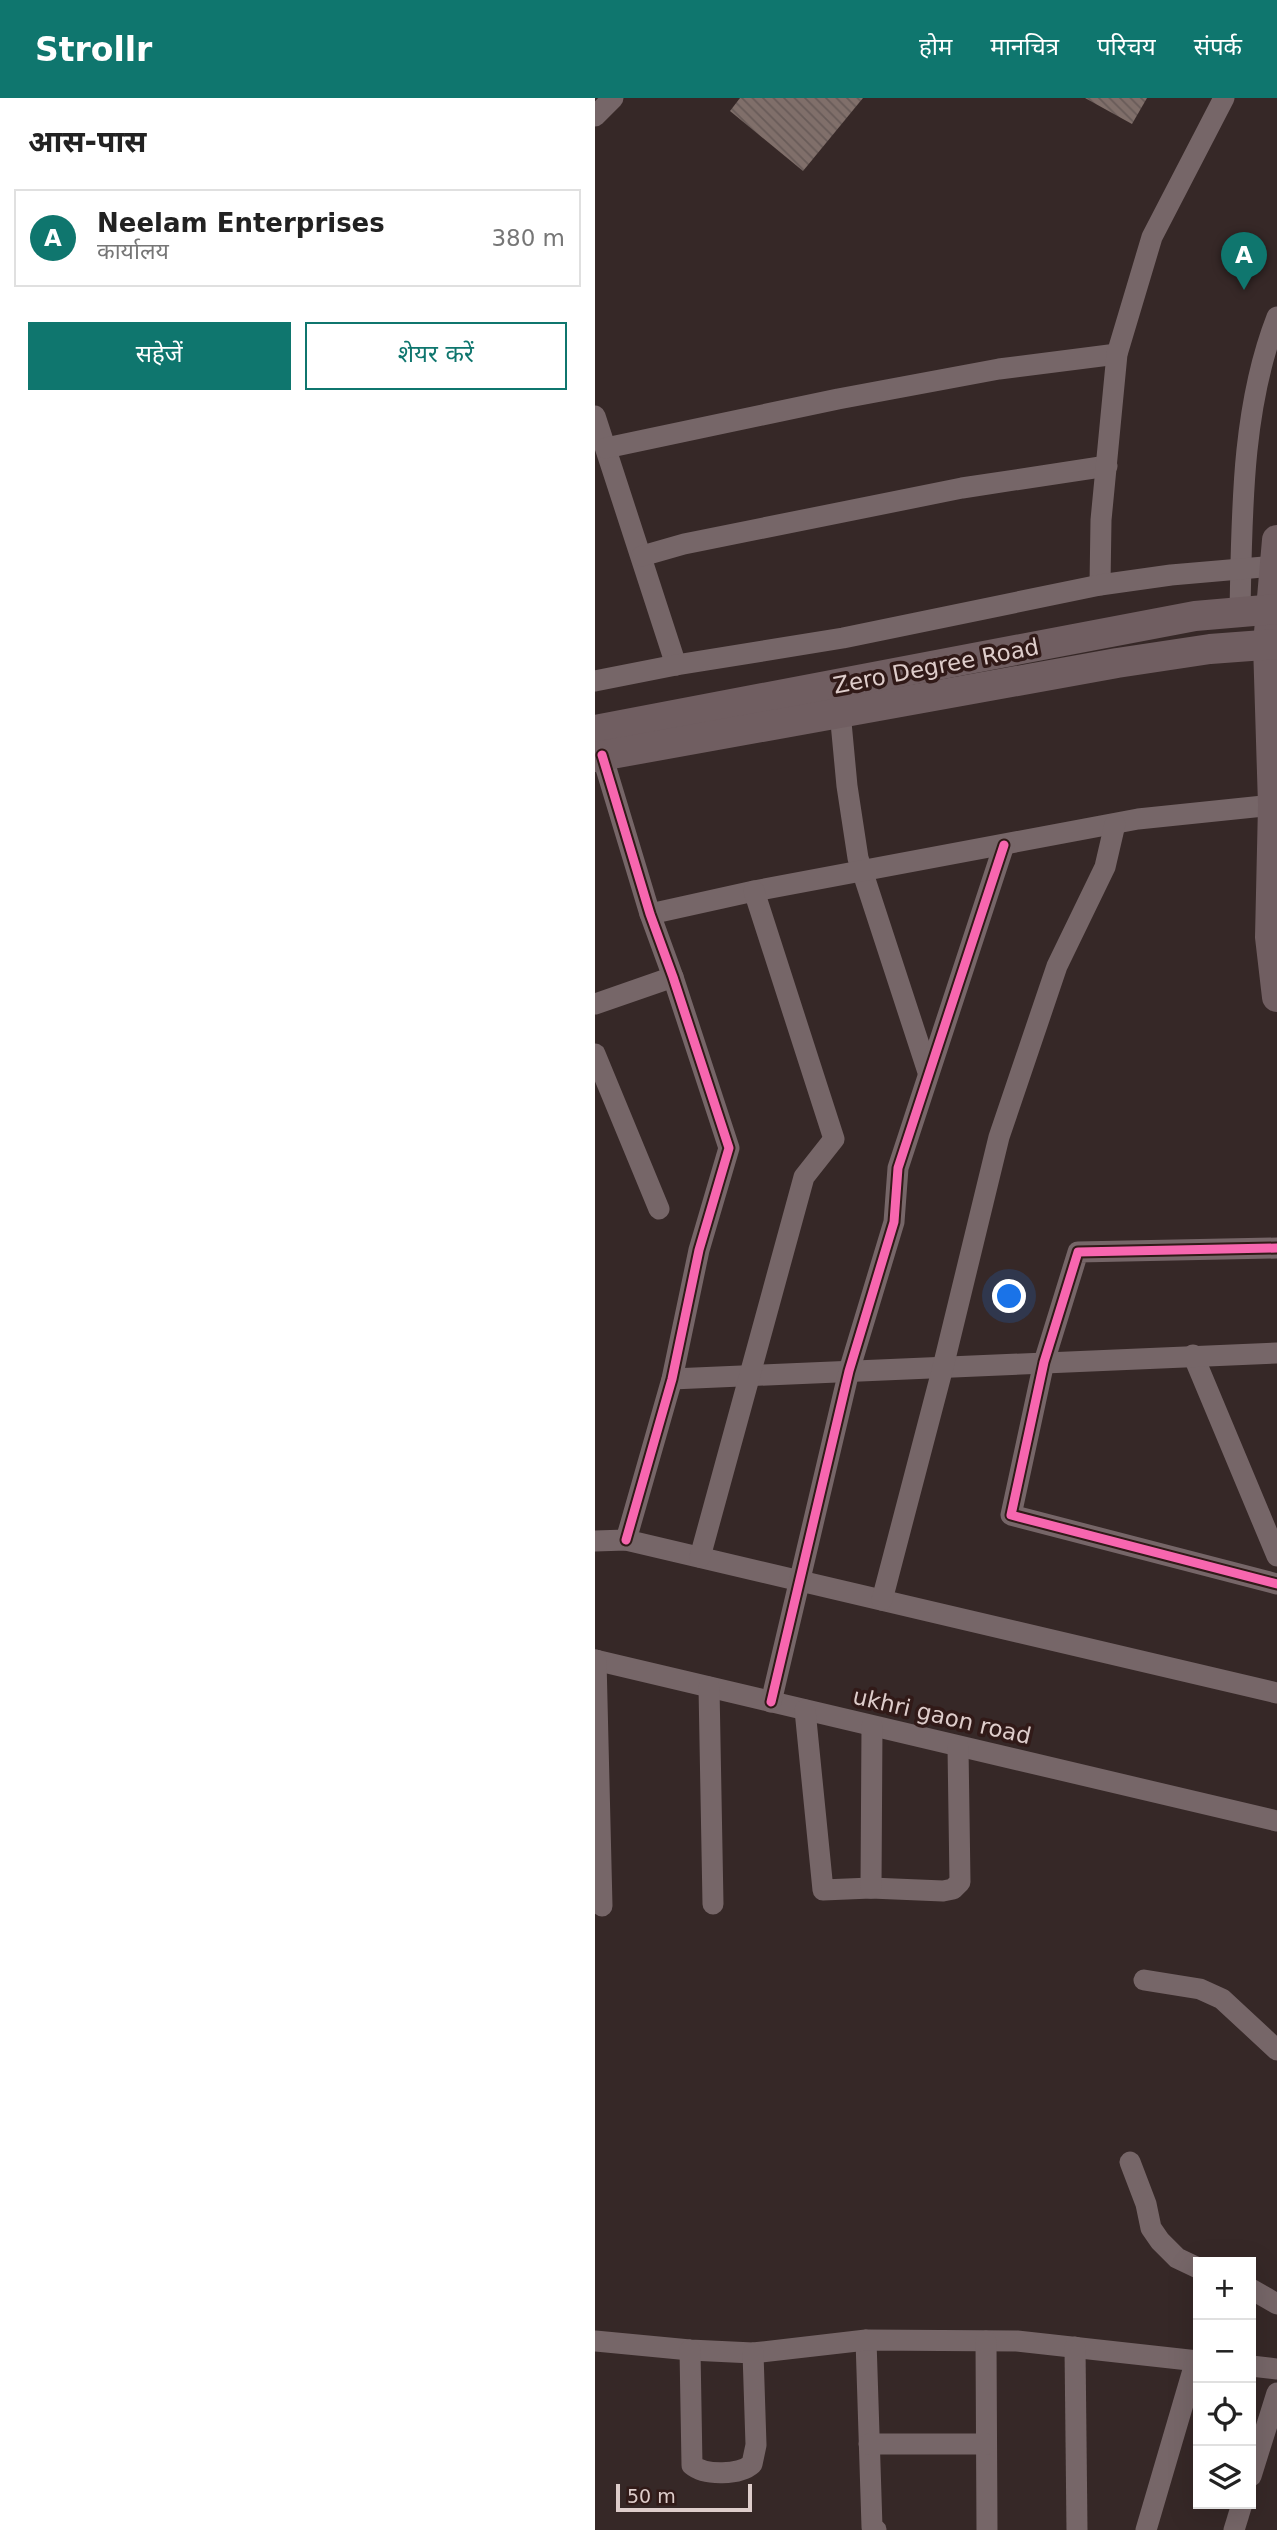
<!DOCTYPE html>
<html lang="hi">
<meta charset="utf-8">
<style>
:root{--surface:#fff;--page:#f6f6f6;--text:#222;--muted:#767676;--line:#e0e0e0;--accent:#0f766e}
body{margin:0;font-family:"DejaVu Sans","Noto Sans Devanagari",sans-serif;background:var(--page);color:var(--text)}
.controls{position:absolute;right:21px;bottom:21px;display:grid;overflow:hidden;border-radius:0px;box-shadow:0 7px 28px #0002}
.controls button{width:63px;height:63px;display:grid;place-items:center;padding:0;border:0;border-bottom:2px solid var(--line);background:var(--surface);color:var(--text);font:35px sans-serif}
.scale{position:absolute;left:21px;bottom:18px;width:136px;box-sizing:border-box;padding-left:7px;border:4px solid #decdcb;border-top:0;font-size:19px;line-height:24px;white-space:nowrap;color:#decdcb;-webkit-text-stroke:5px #311a18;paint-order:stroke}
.you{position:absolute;left:415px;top:1199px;width:24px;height:24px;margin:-18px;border:5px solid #fff;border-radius:50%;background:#1a73e8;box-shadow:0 0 0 10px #1a73e833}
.badge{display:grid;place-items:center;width:46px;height:46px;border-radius:50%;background:var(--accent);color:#fff;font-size:23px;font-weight:700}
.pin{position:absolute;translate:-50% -58px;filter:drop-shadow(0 2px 4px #0008)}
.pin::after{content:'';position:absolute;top:37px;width:24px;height:21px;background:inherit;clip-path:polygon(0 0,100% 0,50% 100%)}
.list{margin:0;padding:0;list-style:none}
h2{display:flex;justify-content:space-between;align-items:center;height:91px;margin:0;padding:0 28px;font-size:30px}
h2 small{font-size:23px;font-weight:400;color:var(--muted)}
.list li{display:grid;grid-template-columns:46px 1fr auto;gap:21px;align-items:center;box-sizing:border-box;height:98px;margin:0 14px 14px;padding:0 14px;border:2px solid var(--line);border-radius:0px}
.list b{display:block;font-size:26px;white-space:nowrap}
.list p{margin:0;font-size:23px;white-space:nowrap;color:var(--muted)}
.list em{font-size:23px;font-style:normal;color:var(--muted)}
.actions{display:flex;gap:14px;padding:21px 28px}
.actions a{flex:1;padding:16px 0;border:2px solid var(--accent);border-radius:0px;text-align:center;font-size:24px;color:var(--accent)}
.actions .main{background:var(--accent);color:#fff}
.icon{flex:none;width:38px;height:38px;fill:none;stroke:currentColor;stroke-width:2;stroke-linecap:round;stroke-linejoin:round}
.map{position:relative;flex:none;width:682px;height:2432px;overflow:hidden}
header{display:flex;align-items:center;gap:42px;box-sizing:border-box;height:98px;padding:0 35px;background:var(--accent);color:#fff}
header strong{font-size:33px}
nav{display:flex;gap:38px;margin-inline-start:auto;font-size:24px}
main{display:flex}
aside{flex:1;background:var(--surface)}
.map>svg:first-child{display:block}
</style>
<header>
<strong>Strollr</strong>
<nav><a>होम</a><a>मानचित्र</a><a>परिचय</a><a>संपर्क</a></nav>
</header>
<main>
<aside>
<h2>आस-पास<small></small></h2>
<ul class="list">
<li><span class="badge">A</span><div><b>Neelam Enterprises</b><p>कार्यालय</p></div><em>380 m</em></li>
</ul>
<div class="actions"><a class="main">सहेजें</a><a>शेयर करें</a></div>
</aside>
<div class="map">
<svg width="682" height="2432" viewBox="0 0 682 2432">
<defs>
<pattern id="building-back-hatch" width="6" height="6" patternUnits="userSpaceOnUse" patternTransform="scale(1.75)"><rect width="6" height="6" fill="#806f6a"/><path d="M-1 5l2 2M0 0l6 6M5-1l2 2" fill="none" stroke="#685b58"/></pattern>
</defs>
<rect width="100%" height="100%" fill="#362827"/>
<g fill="url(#building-back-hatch)">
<polygon points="145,0 268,0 208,73 135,13"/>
<polygon points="490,0 552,0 537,26"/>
</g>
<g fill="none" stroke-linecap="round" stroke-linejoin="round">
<g stroke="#766668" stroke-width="21">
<polyline points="0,18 18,0"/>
<polyline points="0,318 81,567"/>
<polyline points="11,350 243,301 404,271 522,256"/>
<polyline points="47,458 89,446 367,390 512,368"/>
<polyline points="505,487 506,422 522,256 557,139 629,0"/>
<path d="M645,514C647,417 646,311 682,219"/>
<polyline points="0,583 81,567 248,540 505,487 576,477 679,468"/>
<polyline points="244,603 252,688 263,760 333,974"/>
<polyline points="7,657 55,816 78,879 134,1050 104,1152 77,1281 31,1442"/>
<polyline points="55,816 159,793 543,721 678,707"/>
<polyline points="0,906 78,879"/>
<polyline points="0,956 64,1111"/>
<polyline points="682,1150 483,1154 449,1264 416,1417 682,1486"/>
<polyline points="598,1257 682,1458"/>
<polyline points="77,1281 682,1255"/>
<polyline points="0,1443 31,1442 682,1595"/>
<polyline points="105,1459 209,1079 239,1041 159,793"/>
<polyline points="287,1502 348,1269 404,1039 462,868 510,769 520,726"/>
<polyline points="0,1562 682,1723"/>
<polyline points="1,1562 7,1808"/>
<polyline points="114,1589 118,1806"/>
<polyline points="176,1604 254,1273 299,1124 303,1070 409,747"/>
<polyline points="210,1612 228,1792 276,1790 348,1793 358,1791 365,1784 363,1649"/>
<polyline points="276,1790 277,1628"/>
<polyline points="549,1882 605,1891 627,1901 682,1952"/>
<polyline points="535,2064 551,2106 556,2130 565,2143 582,2160 603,2170"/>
<polyline points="656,2191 682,2206"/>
<polyline points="271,2242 277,2429 281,2432"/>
<polyline points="0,2243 95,2252 158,2255 271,2242 422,2243 603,2263"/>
<polyline points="391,2243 392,2432"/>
<polyline points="480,2249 482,2432"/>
<path d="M95,2252L97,2367C110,2378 145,2377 157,2366L161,2347L158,2255"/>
<polyline points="656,2268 682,2271"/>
<polyline points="274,2346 391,2346"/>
<polyline points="656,2378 682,2295"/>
<polyline points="551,2432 601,2262"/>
<polyline points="639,2432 647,2406"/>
</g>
<g stroke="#705e61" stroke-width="30">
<polyline points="682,442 673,546 678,707 675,839 682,899"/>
<polyline points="0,632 600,518 682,511"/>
<polyline points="0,659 522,565 615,551 682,546"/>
</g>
<defs>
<g id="cycleway">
<polyline points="7,657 55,816 78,879 134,1050 104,1152 77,1281 31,1442"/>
<polyline points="682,1150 483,1154 449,1264 416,1417 682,1486"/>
<polyline points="176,1604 254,1273 299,1124 303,1070 409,747"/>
</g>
</defs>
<use href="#cycleway" stroke="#311a18" stroke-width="13"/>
<use href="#cycleway" stroke="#f766af" stroke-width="9"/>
</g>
<g text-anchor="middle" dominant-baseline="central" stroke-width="7" stroke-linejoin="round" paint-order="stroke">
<g font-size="23" fill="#decdcb" stroke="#311a18">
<text transform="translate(341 568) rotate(-11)">Zero Degree Road</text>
<text transform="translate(347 1618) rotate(13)">ukhri gaon road</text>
</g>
</g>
</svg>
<div class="controls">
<button>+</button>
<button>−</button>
<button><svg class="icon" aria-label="locate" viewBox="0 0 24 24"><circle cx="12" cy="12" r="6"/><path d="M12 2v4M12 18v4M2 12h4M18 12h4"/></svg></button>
<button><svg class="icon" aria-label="layers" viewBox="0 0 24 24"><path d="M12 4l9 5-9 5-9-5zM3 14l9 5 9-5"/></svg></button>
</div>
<div class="scale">50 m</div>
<div class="you"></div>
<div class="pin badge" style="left:649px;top:192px">A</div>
</div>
</main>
